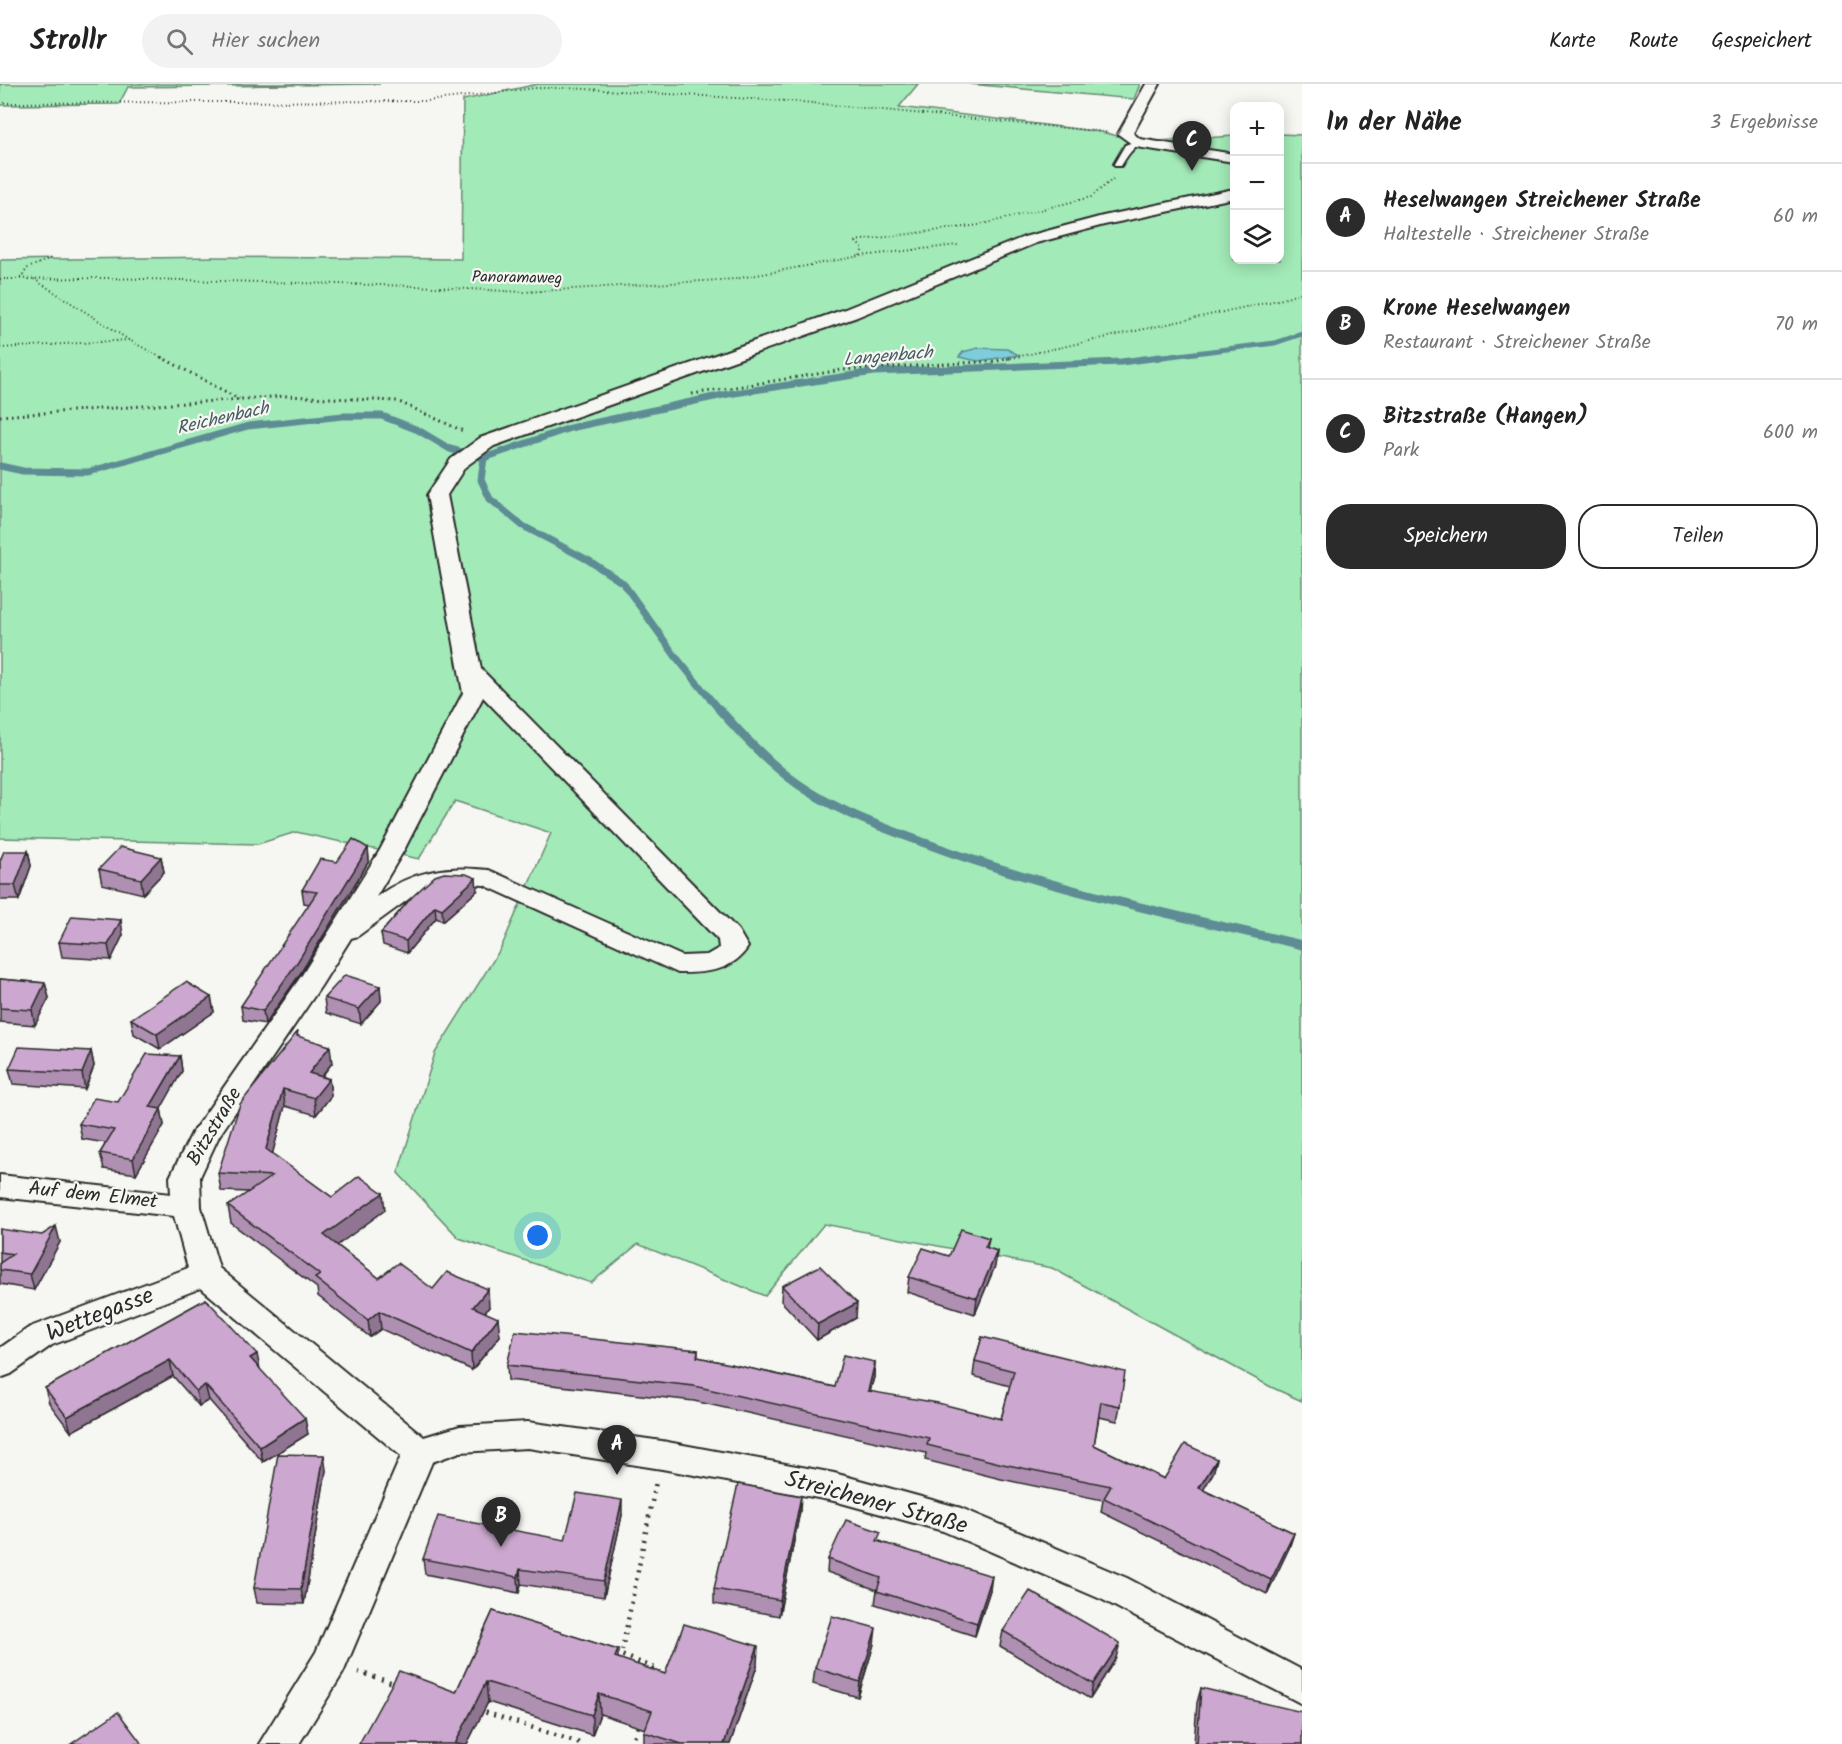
<!DOCTYPE html>
<html lang="de">
<meta charset="utf-8">
<style>
:root{--surface:#fff;--page:#f2f2f2;--text:#222;--muted:#767676;--line:#e0e0e0;--accent:#2b2b2b}
body{margin:0;font-family:Kalam,sans-serif;background:var(--page);color:var(--text)}
.controls{position:absolute;right:18px;top:18px;display:grid;overflow:hidden;border-radius:12px;box-shadow:0 3px 15px #0003}
.controls button{width:54px;height:54px;display:grid;place-items:center;padding:0;border:0;border-bottom:2px solid var(--line);background:var(--surface);color:var(--text);font:30px sans-serif}
.you{position:absolute;left:538px;top:1152px;width:21px;height:21px;margin:-15px;border:4px solid #fff;border-radius:50%;background:#1a73e8;box-shadow:0 0 0 9px #1a73e833}
.badge{display:grid;place-items:center;width:39px;height:39px;border-radius:50%;background:var(--accent);color:#fff;font-size:20px;font-weight:700}
.pin{position:absolute;translate:-50% -50px;filter:drop-shadow(0 2px 3px #0008)}
.pin::after{content:'';position:absolute;top:32px;width:21px;height:18px;background:inherit;clip-path:polygon(0 0,100% 0,50% 100%)}
.list{margin:0;padding:0;list-style:none}
h2{display:flex;justify-content:space-between;align-items:center;height:78px;margin:0;padding:0 24px;font-size:26px}
h2 small{font-size:20px;font-weight:400;color:var(--muted)}
.list li{display:grid;grid-template-columns:39px 1fr auto;gap:18px;align-items:center;box-sizing:border-box;height:108px;padding:0 24px;border-top:2px solid var(--line)}
.list b{display:block;font-size:22px;white-space:nowrap}
.list p{margin:0;font-size:20px;white-space:nowrap;color:var(--muted)}
.list em{font-size:20px;font-style:normal;color:var(--muted)}
.actions{display:flex;gap:12px;padding:18px 24px}
.actions a{flex:1;padding:14px 0;border:2px solid var(--accent);border-radius:24px;text-align:center;font-size:21px;color:var(--accent)}
.actions .main{background:var(--accent);color:#fff}
.icon{flex:none;width:33px;height:33px;fill:none;stroke:currentColor;stroke-width:2;stroke-linecap:round;stroke-linejoin:round}
.map{position:relative;flex:none;width:1302px;height:1660px;overflow:hidden}
header{display:flex;align-items:center;gap:36px;box-sizing:border-box;height:84px;padding:0 30px;background:var(--surface);border-bottom:2px solid var(--line)}
header strong{font-size:28px}
nav{display:flex;gap:33px;margin-inline-start:auto;font-size:21px}
.search{width:420px;height:54px;background:var(--page);display:flex;align-items:center;gap:15px;box-sizing:border-box;padding:0 21px;border-radius:33px;color:var(--muted);font-size:22px}
main{display:flex}
aside{flex:1;background:var(--surface)}
.map>svg:first-child{display:block}
</style>
<header>
<strong>Strollr</strong>
<div class="search"><svg class="icon" aria-label="search" viewBox="0 0 24 24"><circle cx="10" cy="10" r="6"/><path d="M15 15l6 6"/></svg>Hier suchen</div>
<nav><a>Karte</a><a>Route</a><a>Gespeichert</a></nav>
</header>
<main>
<div class="map">
<svg width="1302" height="1660" viewBox="0 0 1302 1660">
<rect width="100%" height="100%" fill="#f6f6f2"/>
<filter id="ink" filterUnits="userSpaceOnUse"><feTurbulence type="fractalNoise" baseFrequency=".0167" numOctaves="2"/><feDisplacementMap in="SourceGraphic" scale="12" xChannelSelector="R" yChannelSelector="G"/><feConvolveMatrix kernelMatrix="1 2 1 2 8 2 1 2 1" color-interpolation-filters="sRGB"/></filter>
<g filter="url(#ink)">
<g fill="#a2eab7" stroke="#668a71" stroke-width="1.5">
<polygon points="0,0 380,0 128,3 119,20 0,21"/>
<polygon points="538,0 918,0 899,23 1101,48 1143,58 1234,52 1234,176 1280,176 1280,50 1302,51 1302,1317 1271,1303 1052,1184 824,1140 765,1212 638,1160 591,1199 459,1154 398,1089 435,969 501,864 551,749 455,717 419,775 296,748 258,760 0,754 0,176 215,173 461,175 463,16"/>
<polygon points="969,0 1140,0 1134,15"/>
</g>
<polygon fill="#7ecddb" stroke="#5d8c95" stroke-width="1.5" points="978,264 1007,265 1019,271 978,277 959,273 963,268"/>
<g fill="none" stroke-linecap="round" stroke-linejoin="round">
<polyline stroke="#5d8c95" stroke-width="5" points="1147,275 1275,259 1302,250"/>
<g stroke="#5d8c95" stroke-width="7">
<polyline points="484,374 481,396 490,415 523,442 588,476 623,499 676,573 720,627"/>
<polyline points="0,382 23,387 88,388 248,342 343,332 382,332 418,346 450,365 484,374 570,344 728,310 874,288 1121,278 1160,273"/>
</g>
<path stroke="#5d8c95" stroke-width="9" d="M719,625C743,652 768,679 798,700C836,727 882,743 925,759C1047,805 1176,831 1302,861"/>
<defs>
<path id="lane" d="M1136,57L1140,59C1131,66 1127,72 1121,82H1115L1114,80L1125,61Z"/>
<g id="street">
<polygon points="1146,0 1160,0 1133,49 1140,55 1234,70 1234,78 1136,63 1118,50"/>
<path d="M1234,105V114L1104,141L1036,159L857,233L494,362L465,383L447,411L481,585L738,846L748,863C732,888 705,889 678,889L484,801L445,799L421,806L358,852L351,854L321,902L219,1052L200,1093L201,1123L219,1184L424,1353L460,1342L528,1338L662,1357L834,1389L961,1424L1127,1494L1302,1586V1620L1103,1516L943,1447L834,1417L662,1385L528,1364L460,1368L432,1378L343,1589L299,1660H259L316,1568L401,1372L201,1204L52,1261L11,1290L0,1294V1264L30,1243L188,1184L174,1132L0,1113V1091L171,1110L170,1093L192,1049L302,891L380,766L463,609L427,411L451,375L480,354L845,225L1024,153L1103,132ZM483,613L718,856L719,864L707,871L682,872L489,786C445,781 412,787 376,813L404,766Z"/>
</g>
</defs>
<use href="#lane" stroke="#2b2b2b" stroke-width="4"/>
<use href="#street" stroke="#2b2b2b" stroke-width="4"/>
<g stroke="#2b2b2b" stroke-width="2" stroke-dasharray="1 3" stroke-linecap="butt">
<polyline points="0,19 427,17 535,4 569,4 802,18 1106,48"/>
<polyline points="855,157 979,141 1091,113 1113,95"/>
<polyline points="856,158 863,165 860,172"/>
<polyline points="20,194 28,184 51,174"/>
<polyline points="0,195 105,194 417,202 523,208 735,195 860,172 958,161"/>
<polyline points="34,195 129,256 164,275"/>
<polyline points="0,264 129,256"/>
<polyline points="1007,275 1287,214 1302,208"/>
</g>
<g stroke="#2b2b2b" stroke-width="3" stroke-dasharray="1.5 4" stroke-linecap="butt">
<polyline points="161,273 239,315"/>
<polyline points="692,310 842,286 997,277 1014,273"/>
<polyline points="0,332 286,312 397,317 463,347"/>
</g>
<g stroke="#2b2b2b" stroke-width="4.5" stroke-dasharray="2 6" stroke-linecap="butt">
<polyline points="358,1588 397,1600"/>
<polyline points="653,1591 655,1584 621,1571 656,1398"/>
<polyline points="478,1626 583,1660"/>
<polyline points="632,1660 639,1639"/>
</g>
<use href="#lane" fill="#f6f6f2" fill-rule="evenodd"/>
<use href="#street" fill="#f6f6f2" fill-rule="evenodd"/>
</g>
<g fill="#af90b2" stroke="#2b2b2b" stroke-width="1.5">
<polygon points="368,764 369,777 300,890 265,940 243,936 241,922 310,820 304,819 302,806 337,778"/>
<polygon points="28,767 31,782 19,816 0,816 0,777"/>
<polygon points="161,773 164,788 143,810 102,800 99,785"/>
<polygon points="477,807 443,837 436,834 407,869 383,861 381,849 412,813"/>
<polygon points="123,851 111,876 62,873 59,858"/>
<polygon points="0,895 45,899 49,914 35,941 0,938"/>
<polygon points="380,902 381,917 361,940 326,929 324,914"/>
<polygon points="211,913 214,928 160,965 134,950 131,935"/>
<polygon points="299,952 332,979 322,992 329,995 331,1012 316,1031 285,1022 272,1070 332,1113 385,1126 337,1161 379,1194 433,1205 489,1223 485,1228 500,1252 472,1286 381,1245 370,1253 318,1212 317,1204 231,1139 228,1122 249,1108 221,1107 218,1089"/>
<polygon points="91,967 94,982 85,1005 13,1000 9,985"/>
<polygon points="180,972 182,987 160,1025 161,1025 164,1041 136,1090 104,1085 100,1069 106,1059 82,1055 79,1040 118,1018"/>
<polygon points="0,1145 60,1158 34,1206 0,1200"/>
<polygon points="989,1154 987,1164 997,1167 995,1182 975,1230 907,1208 909,1193 949,1172"/>
<polygon points="782,1202 856,1234 817,1256 781,1217"/>
<polygon points="206,1215 308,1350 263,1378 209,1316 199,1322 173,1292 71,1348 49,1319 45,1304"/>
<polygon points="982,1253 1120,1322 1117,1337 1099,1333 1094,1361 1164,1395 1217,1375 1213,1389 1203,1406 1294,1449 1289,1464 1267,1510 1101,1428 1103,1416 1001,1395 925,1376 926,1369 694,1317 508,1296 507,1281 698,1266 698,1273 835,1303 875,1278 874,1293 870,1308 1001,1335 1010,1302 973,1292 975,1277"/>
<polygon points="326,1386 304,1520 257,1519 254,1504"/>
<polygon points="800,1427 779,1532 714,1520 714,1505"/>
<polygon points="622,1431 604,1513 521,1500 519,1509 425,1490 423,1475 565,1456"/>
<polygon points="880,1457 990,1506 975,1552 875,1520 877,1506 827,1488 828,1475"/>
<polygon points="493,1527 618,1566 618,1575 665,1590 757,1582 730,1660 644,1660 644,1648 645,1645 600,1630 592,1651 488,1618 467,1660 359,1660 456,1608"/>
<polygon points="1003,1547 1116,1574 1090,1615 1000,1562"/>
<polygon points="874,1560 858,1613 813,1600 815,1584"/>
<polygon points="1201,1604 1302,1660 1194,1660 1197,1619"/>
</g>
<g fill="#8f7591" stroke="#2b2b2b" stroke-width="1.5">
<polygon points="368,764 369,777 300,890 265,940 263,927"/>
<polygon points="28,767 31,782 19,816 15,801"/>
<polygon points="161,773 164,788 143,810 141,795"/>
<polygon points="476,794 477,807 443,837 442,825"/>
<polygon points="435,822 436,834 407,869 406,857"/>
<polygon points="121,836 123,851 111,876 108,861"/>
<polygon points="45,899 49,914 35,941 32,926"/>
<polygon points="380,902 381,917 361,940 359,925"/>
<polygon points="211,913 214,928 160,965 157,950"/>
<polygon points="330,962 332,979 311,1006 309,989"/>
<polygon points="91,967 94,982 85,1005 82,989"/>
<polygon points="180,972 182,987 153,1039 150,1023"/>
<polygon points="329,995 331,1012 316,1031 314,1014"/>
<polygon points="283,1005 285,1022 269,1083 266,1065"/>
<polygon points="161,1025 164,1041 136,1090 133,1075"/>
<polygon points="383,1109 385,1126 327,1169 324,1151"/>
<polygon points="56,1142 60,1158 34,1206 30,1190"/>
<polygon points="997,1167 995,1182 975,1230 977,1214"/>
<polygon points="488,1205 489,1223 475,1241 473,1223"/>
<polygon points="857,1219 856,1234 817,1256 818,1240"/>
<polygon points="379,1227 381,1245 370,1253 368,1236"/>
<polygon points="498,1234 500,1252 472,1286 471,1269"/>
<polygon points="257,1270 260,1285 250,1274"/>
<polygon points="170,1276 173,1292 71,1348 67,1333"/>
<polygon points="875,1278 874,1293 866,1322 868,1307"/>
<polygon points="205,1301 209,1316 199,1322 196,1307"/>
<polygon points="305,1334 308,1350 263,1378 260,1363"/>
<polygon points="324,1371 326,1386 304,1520 301,1505"/>
<polygon points="1217,1375 1213,1389 1196,1419 1199,1404"/>
<polygon points="801,1412 800,1427 779,1532 780,1516"/>
<polygon points="622,1416 622,1431 604,1513 604,1497"/>
<polygon points="1294,1449 1289,1464 1267,1510 1271,1496"/>
<polygon points="520,1485 521,1500 519,1509 518,1493"/>
<polygon points="992,1492 990,1506 975,1552 977,1539"/>
<polygon points="876,1544 874,1560 858,1613 860,1598"/>
<polygon points="1120,1559 1116,1574 1090,1615 1093,1600"/>
<polygon points="758,1562 757,1582 730,1660 724,1660"/>
<polygon points="486,1598 488,1618 467,1660 455,1660"/>
<polygon points="599,1610 600,1630 592,1651 592,1631"/>
</g>
<g fill="#cca7cf" stroke="#2b2b2b" stroke-width="1.5">
<polygon points="353,755 368,764 298,877 263,927 241,922 317,808 302,806 320,775 337,778"/>
<polygon points="120,763 161,773 141,795 99,785"/>
<polygon points="4,767 28,767 15,801 0,801 0,777"/>
<polygon points="444,789 466,790 476,794 442,825 435,822 406,857 381,849 412,813 435,792"/>
<polygon points="72,832 121,836 108,861 59,858"/>
<polygon points="345,891 380,902 359,925 324,914"/>
<polygon points="0,895 45,899 32,926 0,924"/>
<polygon points="186,898 211,913 157,950 131,935"/>
<polygon points="298,947 297,952 330,962 309,989 329,995 314,1014 283,1005 266,1065 332,1113 359,1092 383,1109 324,1151 379,1194 398,1179 433,1205 447,1188 488,1205 473,1223 498,1234 471,1269 379,1227 368,1236 315,1194 320,1191 228,1122 272,1092 218,1089 240,1020"/>
<polygon points="19,963 91,967 82,989 9,985"/>
<polygon points="147,970 180,972 150,1023 161,1025 133,1075 100,1069 114,1046 79,1040 94,1014 118,1018"/>
<polygon points="56,1142 30,1190 0,1186 0,1179 13,1170 0,1168 0,1145 42,1151"/>
<polygon points="961,1145 989,1154 985,1163 997,1167 977,1214 909,1193 923,1164 949,1172"/>
<polygon points="820,1182 857,1219 818,1240 782,1202"/>
<polygon points="206,1215 257,1270 250,1274 305,1334 260,1363 205,1301 196,1307 170,1276 67,1333 45,1304"/>
<polygon points="515,1247 698,1266 697,1273 835,1303 843,1271 875,1278 868,1307 938,1319 1001,1335 1014,1287 975,1277 982,1253 1125,1288 1120,1322 1101,1318 1094,1361 1164,1395 1185,1360 1217,1375 1199,1404 1294,1449 1271,1496 1104,1414 1111,1402 1003,1380 927,1361 929,1354 694,1302 507,1281"/>
<polygon points="278,1370 324,1371 301,1505 254,1504"/>
<polygon points="738,1400 801,1412 780,1516 714,1505"/>
<polygon points="577,1409 622,1416 604,1497 520,1485 518,1493 423,1475 438,1432 565,1456"/>
<polygon points="846,1436 881,1448 877,1457 992,1492 977,1539 877,1507 881,1494 828,1475"/>
<polygon points="1030,1507 1120,1559 1093,1600 1003,1547"/>
<polygon points="493,1527 618,1566 615,1573 665,1590 684,1540 758,1562 724,1660 682,1660 644,1648 652,1627 599,1610 592,1631 486,1598 455,1660 359,1660 399,1587 456,1608"/>
<polygon points="832,1532 876,1544 860,1598 815,1584"/>
<polygon points="1201,1604 1302,1628 1302,1660 1197,1660"/>
<polygon points="118,1628 142,1660 71,1660"/>
</g>
</g>
<g text-anchor="middle" dominant-baseline="central" stroke-width="4.5" stroke-linejoin="round" paint-order="stroke">
<g font-size="16" fill="#2b2b2b" stroke="#f6f6f2">
<text transform="translate(517 194) rotate(1)">Panoramaweg</text>
</g>
<g font-size="18" font-style="italic" fill="#445c60" stroke="#f6f6f2">
<text transform="translate(888 273) rotate(-5)">Langenbach</text>
<text transform="translate(223 335) rotate(-13)">Reichenbach</text>
</g>
<g font-size="20" fill="#2b2b2b" stroke="#f6f6f2">
<text transform="translate(215 1043) rotate(-59)">Bitzstraße</text>
<text transform="translate(93 1112) rotate(6)">Auf dem Elmet</text>
</g>
<g font-size="24" fill="#2b2b2b" stroke="#f6f6f2">
<text transform="translate(100 1231) rotate(-21)">Wettegasse</text>
<text transform="translate(876 1419) rotate(15)">Streichener Straße</text>
</g>
</g>
</svg>
<div class="controls">
<button>+</button>
<button>−</button>
<button><svg class="icon" aria-label="layers" viewBox="0 0 24 24"><path d="M12 4l9 5-9 5-9-5zM3 14l9 5 9-5"/></svg></button>
</div>
<div class="you"></div>
<div class="pin badge" style="left:617px;top:1391px">A</div>
<div class="pin badge" style="left:501px;top:1463px">B</div>
<div class="pin badge" style="left:1192px;top:87px">C</div>
</div>
<aside>
<h2>In der Nähe<small>3 Ergebnisse</small></h2>
<ul class="list">
<li><span class="badge">A</span><div><b>Heselwangen Streichener Straße</b><p>Haltestelle · Streichener Straße</p></div><em>60 m</em></li>
<li><span class="badge">B</span><div><b>Krone Heselwangen</b><p>Restaurant · Streichener Straße</p></div><em>70 m</em></li>
<li><span class="badge">C</span><div><b>Bitzstraße (Hangen)</b><p>Park</p></div><em>600 m</em></li>
</ul>
<div class="actions"><a class="main">Speichern</a><a>Teilen</a></div>
</aside>
</main>
